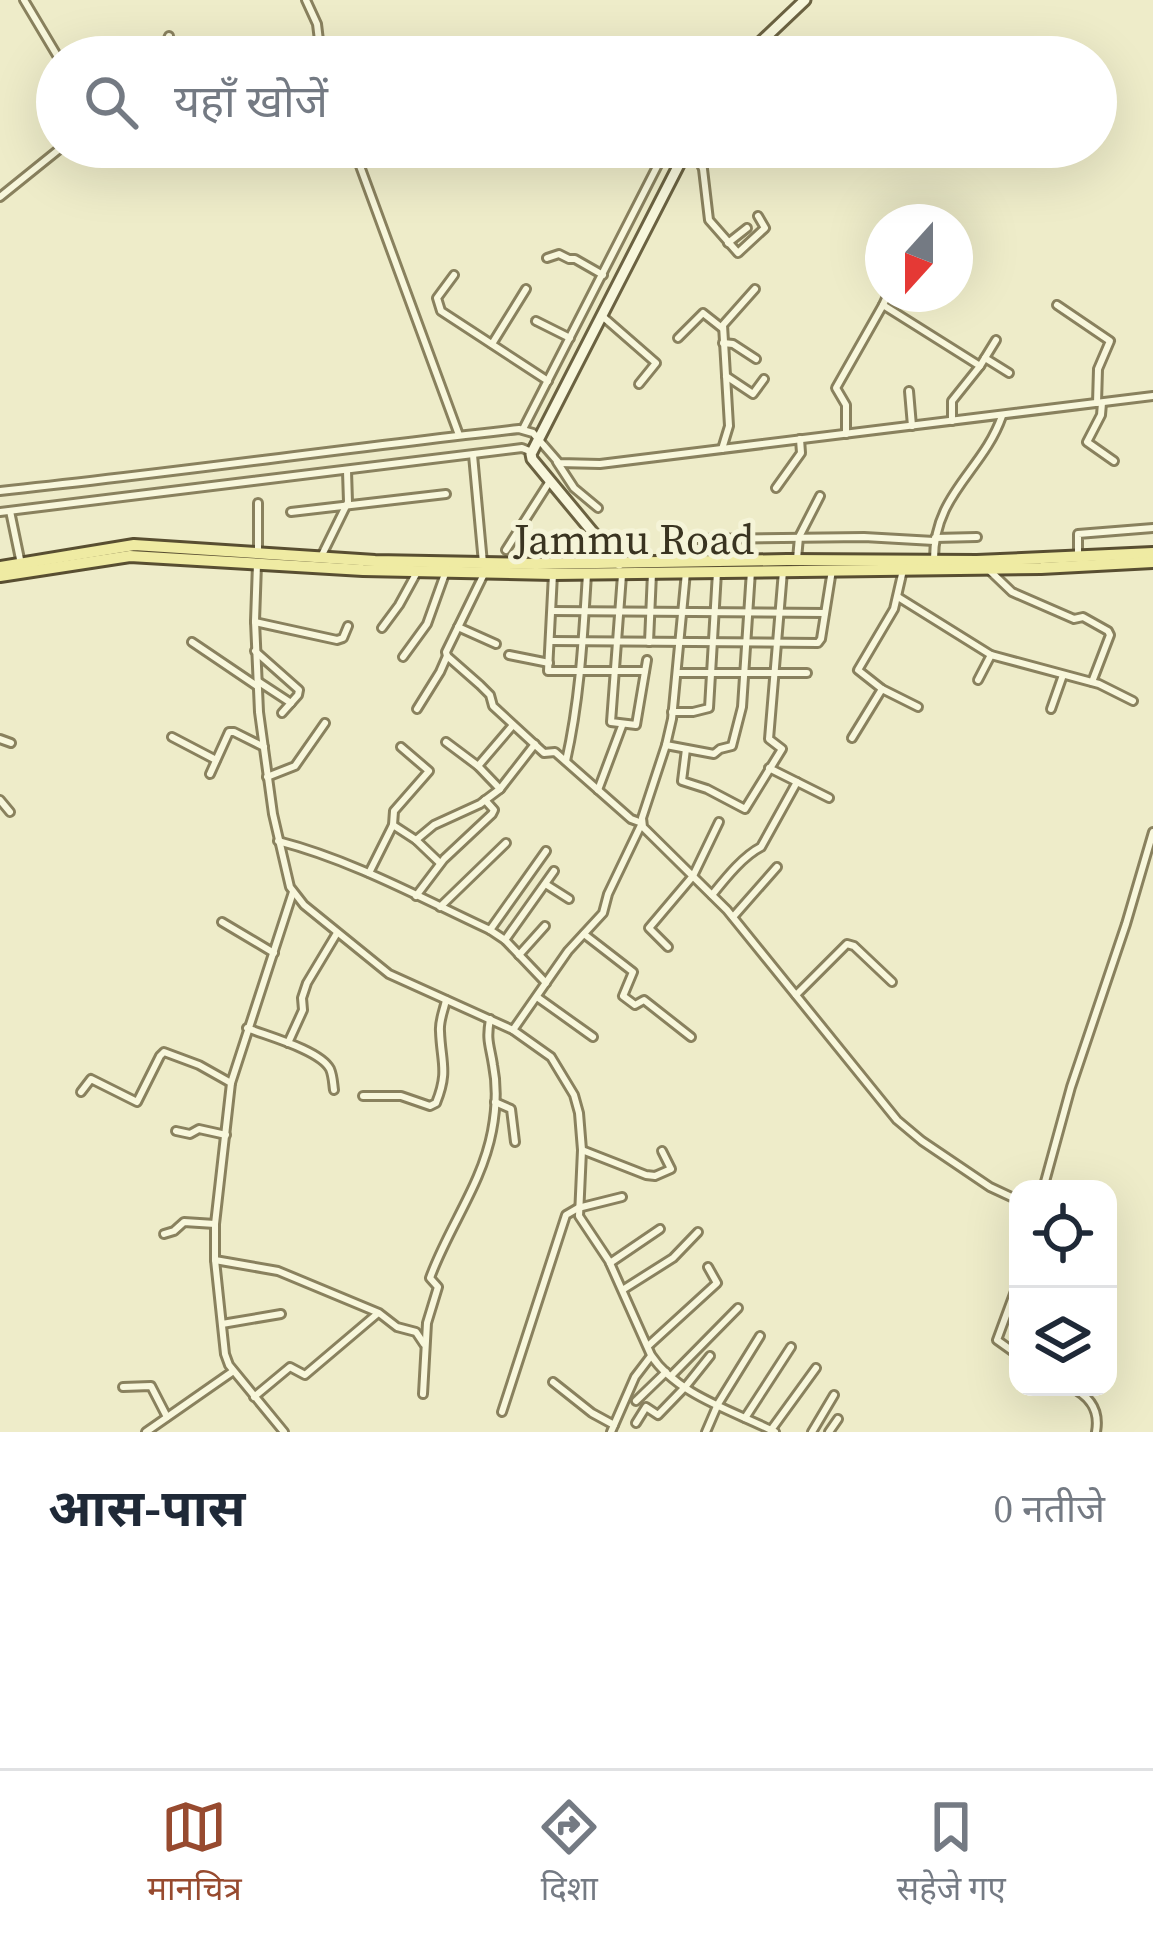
<!DOCTYPE html>
<html lang="hi">
<meta charset="utf-8">
<style>
:root{--surface:#fff;--page:#f2f2f3;--text:#1f2937;--muted:#747a83;--line:#e0e1e3;--accent:#974a2f}
body{margin:0;font-family:"Source Serif 4","Noto Sans Devanagari",serif;background:var(--page);color:var(--text)}
.controls{position:absolute;right:36px;bottom:36px;display:grid;overflow:hidden;border-radius:24px;box-shadow:0 12px 48px #0002}
.controls button{width:108px;height:108px;display:grid;place-items:center;padding:0;border:0;border-bottom:3px solid var(--line);background:var(--surface);color:var(--text);font:60px sans-serif}
.compass{position:absolute;left:865px;top:204px;width:108px;height:108px;border-radius:50%;background:var(--surface);box-shadow:0 12px 48px #0002;rotate:201deg}
.list{margin:0;padding:0;list-style:none}
h2{display:flex;justify-content:space-between;align-items:center;height:156px;margin:0;padding:0 48px;font-size:51px}
h2 small{font-size:39px;font-weight:400;color:var(--muted)}
.icon{flex:none;width:66px;height:66px;fill:none;stroke:currentColor;stroke-width:2;stroke-linecap:round;stroke-linejoin:round}
.map{position:relative;flex:none;width:1153px;height:1432px;overflow:hidden}
.search{position:absolute;background:var(--surface);box-shadow:0 12px 48px #0002;left:36px;right:36px;top:36px;height:132px;display:flex;align-items:center;gap:30px;box-sizing:border-box;padding:0 42px;border-radius:66px;color:var(--muted);font-size:45px}
.sheet{height:336px;background:var(--surface)}
nav{display:flex;justify-content:space-around;align-items:center;box-sizing:border-box;height:168px;border-top:3px solid var(--line);background:var(--surface);font-size:33px;color:var(--muted)}
nav a{display:grid;justify-items:center;gap:6px}
nav .on{color:var(--accent)}
.map>svg:first-child{display:block}
</style>
<div class="map">
<svg width="1153" height="1432" viewBox="0 0 1153 1432">
<rect width="100%" height="100%" fill="#eeecc9"/>
<g fill="none" stroke-linecap="round" stroke-linejoin="round">
<defs>
<g id="street">
<polyline points="24,0 58,57"/>
<polyline points="306,0 317,24 321,57"/>
<polyline points="160,57 169,36"/>
<polyline points="353,147 459,435"/>
<polyline points="693,147 703,169 709,220 738,253 765,228 758,216"/>
<polyline points="0,197 62,147"/>
<polyline points="728,243 747,228"/>
<polyline points="547,258 559,254 569,259 575,259 603,275"/>
<polyline points="454,275 437,298 441,311 548,381"/>
<polyline points="888,294 883,305 980,366 952,401 952,421"/>
<polyline points="1057,305 1110,341 1098,369 1097,403"/>
<polyline points="601,315 656,363 639,384"/>
<polyline points="536,321 570,338"/>
<polyline points="678,338 703,313 722,328"/>
<polyline points="723,343 733,344 756,359"/>
<polyline points="492,344 526,289"/>
<polyline points="985,358 1009,373"/>
<polyline points="980,366 996,340"/>
<polyline points="726,376 753,394 764,379"/>
<polyline points="909,391 912,426"/>
<polyline points="1102,403 1101,415 1087,442 1114,461"/>
<polyline points="523,429 665,151"/>
<polyline points="846,434 846,405 836,388 883,305"/>
<polyline points="722,449 729,426 723,325 755,289"/>
<polyline points="473,455 483,563"/>
<polyline points="557,462 574,488 598,508"/>
<polyline points="776,488 801,453 800,439"/>
<path d="M0,491C173,473 346,448 519,429L533,433L559,463L600,464L1153,396"/>
<polyline points="258,503 258,553"/>
<polyline points="10,511 21,564"/>
<polyline points="0,512 522,448 532,452"/>
<polyline points="291,512 446,494"/>
<polyline points="935,538 977,537"/>
<polyline points="697,539 864,537 934,541"/>
<polyline points="506,550 550,481"/>
<polyline points="1078,556 1078,534 1153,528"/>
<polyline points="321,557 348,502 347,471"/>
<polyline points="797,559 799,537 820,496"/>
<path d="M934,561C933,494 983,471 1002,416"/>
<path d="M257,564L255,621L259,712L273,814L290,887L304,905L389,974L513,1030L551,1057L574,1095L579,1113L582,1150L579,1216L609,1261L651,1355C677,1395 734,1411 775,1432"/>
<polyline points="988,569 1012,592 1074,619 1083,617 1108,631 1110,635 1092,682"/>
<polyline points="903,570 894,609 858,670 882,689 918,707"/>
<polyline points="686,572 672,719 666,745 642,818 643,827 727,910 897,1120 922,1141 990,1187 1018,1200"/>
<polyline points="553,574 548,671 645,671"/>
<polyline points="622,575 611,722 636,725 647,660"/>
<polyline points="483,576 446,652 447,656 480,685 490,695 493,706 544,753 555,752 631,819 642,823 608,894 603,913 568,951 513,1030"/>
<polyline points="898,597 991,655 1099,684 1133,701"/>
<polyline points="552,611 825,613"/>
<polyline points="255,622 337,640 343,638 348,626"/>
<polyline points="458,627 496,644"/>
<polyline points="382,628 399,605 416,574"/>
<polyline points="551,641 818,643 821,639 832,570"/>
<polyline points="192,642 257,686"/>
<polyline points="649,642 652,573"/>
<polyline points="255,651 299,690 298,695 282,713"/>
<polyline points="509,655 549,663"/>
<polyline points="403,657 427,624 446,571"/>
<polyline points="677,673 807,673"/>
<polyline points="978,680 991,655"/>
<polyline points="259,682 291,703"/>
<polyline points="417,709 440,672 447,656"/>
<polyline points="1051,709 1063,675"/>
<polyline points="672,712 693,712 709,708 717,572"/>
<polyline points="172,737 216,760"/>
<polyline points="852,738 882,689"/>
<polyline points="0,739 11,743"/>
<polyline points="446,742 478,766 500,789"/>
<polyline points="666,745 714,754 720,749 732,746 742,707 751,571"/>
<polyline points="686,749 682,781 707,789 745,809 782,749 769,739 783,571"/>
<path d="M566,761C580,699 583,638 587,574"/>
<polyline points="478,766 513,725"/>
<polyline points="769,768 829,798"/>
<polyline points="210,774 229,732 234,732 264,747"/>
<polyline points="267,777 295,766 325,723"/>
<polyline points="598,790 622,726"/>
<polyline points="0,800 10,812"/>
<polyline points="393,825 416,840 440,863"/>
<polyline points="416,840 434,825 480,804 500,789 535,744"/>
<path d="M278,841C352,860 421,898 490,930L505,940L546,983"/>
<polyline points="369,873 393,825 394,811 429,771 401,747"/>
<polyline points="547,885 569,899"/>
<path d="M712,895C725,879 743,856 761,847L797,782"/>
<polyline points="416,896 444,859 492,814 494,810 485,800"/>
<polyline points="440,907 506,843"/>
<polyline points="733,917 777,867"/>
<polyline points="222,922 274,953"/>
<polyline points="490,930 546,851"/>
<polyline points="584,934 633,972 623,996 635,1005 644,1000 691,1037"/>
<polyline points="505,940 554,871"/>
<polyline points="668,947 649,928 693,876 719,822"/>
<polyline points="519,955 545,926"/>
<polyline points="796,995 847,944 854,946 892,982"/>
<polyline points="537,997 593,1037"/>
<path d="M247,1028C267,1036 320,1050 330,1069C333,1076 333,1083 334,1090"/>
<polyline points="288,1043 303,1010 302,998 307,983 337,933"/>
<polyline points="81,1092 91,1079 137,1102 160,1056 164,1052 199,1065 231,1083"/>
<path d="M363,1096H401L430,1106L436,1103C449,1071 441,1062 440,1031C439,1021 444,1010 446,1000"/>
<polyline points="495,1102 511,1109 515,1142"/>
<polyline points="176,1131 190,1134 199,1129 226,1135"/>
<polyline points="582,1150 646,1175 655,1176 671,1169 662,1151"/>
<polyline points="1043,1189 1071,1087 1126,924 1153,832"/>
<polyline points="164,1234 174,1231 184,1222 215,1224"/>
<polyline points="215,1260 278,1271 379,1313 397,1327 416,1332 424,1344"/>
<polyline points="610,1263 660,1229"/>
<polyline points="1018,1283 997,1340 1018,1355"/>
<polyline points="624,1289 673,1258 698,1232"/>
<polyline points="222,1324 281,1314"/>
<polyline points="648,1346 717,1283 708,1267"/>
<polyline points="671,1376 738,1308"/>
<polyline points="553,1382 592,1413 614,1425"/>
<polyline points="123,1387 151,1386 167,1417"/>
<path d="M1070,1387C1090,1396 1100,1410 1096,1432"/>
<path d="M423,1394L427,1323L438,1287L430,1278C448,1228 482,1184 492,1131C496,1110 497,1085 493,1065C490,1045 486,1041 490,1019"/>
<polyline points="254,1397 290,1367 305,1375 377,1314"/>
<polyline points="636,1401 666,1372"/>
<polyline points="502,1412 566,1215 578,1208 622,1197"/>
<polyline points="745,1418 791,1347"/>
<polyline points="636,1423 646,1407 658,1415 686,1386 710,1356"/>
<polyline points="771,1430 816,1368"/>
<polyline points="146,1432 232,1372"/>
<polyline points="284,1432 229,1365 225,1354 215,1260 215,1224 231,1083 293,892"/>
<polyline points="611,1432 635,1377 651,1356"/>
<polyline points="706,1432 718,1404 760,1336"/>
<polyline points="812,1432 834,1395"/>
<polyline points="829,1432 838,1419"/>
</g>
<g id="secondary">
<polyline points="745,57 805,0"/>
<polyline points="619,564 532,459 531,454 688,147"/>
</g>
<g id="primary">
<polyline points="0,567 134,545 375,561 536,564 787,560 977,561 1153,553"/>
<polyline points="0,576 130,556 363,570 553,574 1041,568 1153,562"/>
</g>
</defs>
<use href="#street" stroke="#89815e" stroke-width="12"/>
<use href="#secondary" stroke="#6b6241" stroke-width="15"/>
<use href="#primary" stroke="#584e31" stroke-width="16"/>
<use href="#street" stroke="#f8f7dc" stroke-width="6"/>
<use href="#secondary" stroke="#f8f7dc" stroke-width="9"/>
<use href="#primary" stroke="#efeba3" stroke-width="10"/>
</g>
<g text-anchor="middle" dominant-baseline="central" stroke-width="10" stroke-linejoin="round" paint-order="stroke">
<g font-size="42" fill="#3a3421" stroke="#f5f4d8">
<text x="634" y="539">Jammu Road</text>
</g>
</g>
</svg>
<div class="controls">
<button><svg class="icon" aria-label="locate" viewBox="0 0 24 24"><circle cx="12" cy="12" r="6"/><path d="M12 2v4M12 18v4M2 12h4M18 12h4"/></svg></button>
<button><svg class="icon" aria-label="layers" viewBox="0 0 24 24"><path d="M12 4l9 5-9 5-9-5zM3 14l9 5 9-5"/></svg></button>
</div>
<svg class="compass" viewBox="-18 -18 36 36"><path d="M0-13l5 13h-10z" fill="#e53935"/><path d="M0 13l5-13h-10z" fill="#747a83"/></svg>
<div class="search"><svg class="icon" aria-label="search" viewBox="0 0 24 24"><circle cx="10" cy="10" r="6"/><path d="M15 15l6 6"/></svg>यहाँ खोजें</div>
</div>
<section class="sheet">
<h2>आस-पास<small>0 नतीजे</small></h2>
<ul class="list">
</ul>
</section>
<nav>
<a class="on"><svg class="icon" aria-label="map" viewBox="0 0 24 24"><path d="M3 6l6-2 6 2 6-2v14l-6 2-6-2-6 2zM9 4v14M15 6v14"/></svg>मानचित्र</a>
<a><svg class="icon" aria-label="directions" viewBox="0 0 24 24"><path d="M12 3l9 9-9 9-9-9zM9 14v-3h6M13 9l2 2-2 2"/></svg>दिशा</a>
<a><svg class="icon" aria-label="saved" viewBox="0 0 24 24"><path d="M7 4h10v16l-5-4-5 4z"/></svg>सहेजे गए</a>
</nav>
